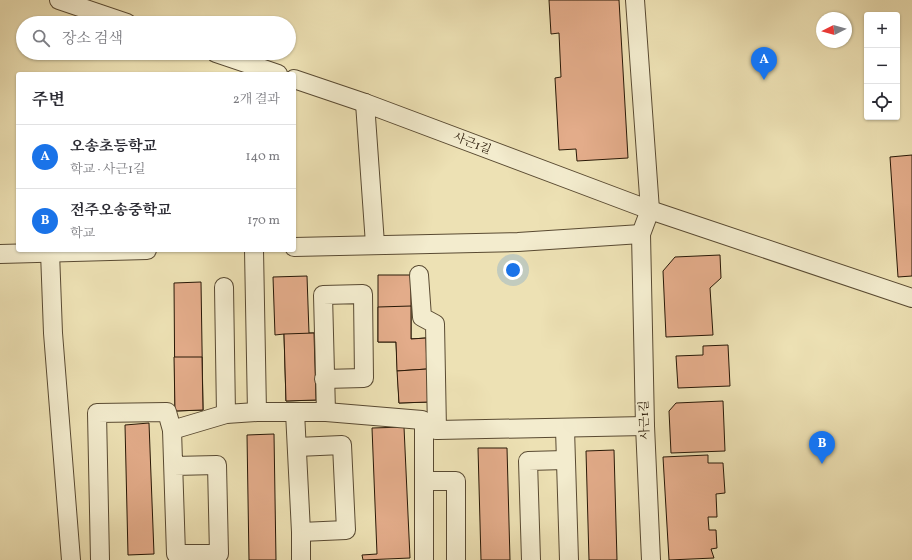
<!DOCTYPE html>
<html lang="ko">
<meta charset="utf-8">
<style>
:root{--surface:#fff;--page:#f2f2f3;--text:#2b2b33;--muted:#7c7c81;--line:#e1e1e2;--accent:#1a73e8}
body{margin:0;font-family:Vollkorn,"Noto Serif KR",serif;background:var(--page);color:var(--text)}
.controls{position:absolute;right:12px;top:12px;display:grid;overflow:hidden;border-radius:4px;box-shadow:0 1px 3px #0004}
.controls button{width:36px;height:36px;display:grid;place-items:center;padding:0;border:0;border-bottom:1px solid var(--line);background:var(--surface);color:var(--text);font:20px sans-serif}
.compass{position:absolute;left:816px;top:12px;width:36px;height:36px;border-radius:50%;background:var(--surface);box-shadow:0 1px 3px #0004;rotate:264deg}
.you{position:absolute;left:513px;top:270px;width:14px;height:14px;margin:-10px;border:3px solid #fff;border-radius:50%;background:#1a73e8;box-shadow:0 0 0 6px #1a73e833}
.badge{display:grid;place-items:center;width:26px;height:26px;border-radius:50%;background:var(--accent);color:#fff;font-size:13px;font-weight:700}
.pin{position:absolute;translate:-50% -33px;filter:drop-shadow(0 1px 2px #0008)}
.pin::after{content:'';position:absolute;top:21px;width:14px;height:12px;background:inherit;clip-path:polygon(0 0,100% 0,50% 100%)}
.list{margin:0;padding:0;list-style:none}
h2{display:flex;justify-content:space-between;align-items:center;height:52px;margin:0;padding:0 16px;font-size:17px}
h2 small{font-size:13px;font-weight:400;color:var(--muted)}
.list li{display:grid;grid-template-columns:26px 1fr auto;gap:12px;align-items:center;box-sizing:border-box;height:64px;padding:0 16px;border-top:1px solid var(--line)}
.list b{display:block;font-size:15px;white-space:nowrap}
.list p{margin:0;font-size:13px;white-space:nowrap;color:var(--muted)}
.list em{font-size:13px;font-style:normal;color:var(--muted)}
.icon{flex:none;width:22px;height:22px;fill:none;stroke:currentColor;stroke-width:2;stroke-linecap:round;stroke-linejoin:round}
.map{position:relative;flex:none;width:912px;height:560px;overflow:hidden}
.search{position:absolute;background:var(--surface);box-shadow:0 1px 3px #0004;left:16px;top:16px;width:280px;height:44px;display:flex;align-items:center;gap:10px;box-sizing:border-box;padding:0 14px;border-radius:22px;color:var(--muted);font-size:15px}
.panel{position:absolute;background:var(--surface);box-shadow:0 1px 3px #0004;left:16px;top:72px;width:280px;height:180px;border-radius:4px}
.map>svg:first-child{display:block}
</style>
<div class="map">
<svg width="912" height="560" viewBox="0 0 912 560">
<rect width="100%" height="100%" fill="#ede1b4"/>
<filter id="stains"><feTurbulence type="fractalNoise" baseFrequency=".005" numOctaves="4"/><feColorMatrix values="0 0 0 0 .2 0 0 0 0 .09 0 0 0 0 .02 0 0 0 .5 -.17"/></filter>
<radialGradient id="worn" r=".72"><stop offset=".6" stop-color="#630" stop-opacity="0"/><stop offset="1" stop-color="#630" stop-opacity=".3"/></radialGradient>
<g fill="#e3ac8a" stroke="#281806">
<polygon points="549,0 619,0 628,158 577,161 576,149 559,150 555,78 561,77 559,33 551,34"/>
<polygon points="912,155 912,276 898,277 890,157"/>
<polygon points="720,255 721,278 710,288 713,335 666,337 663,271 675,257"/>
<polygon points="378,275 411,275 411,339 426,338 429,402 399,403 396,342 378,342"/>
<polygon points="307,276 309,333 314,333 316,400 286,401 284,334 275,335 273,277"/>
<polygon points="201,282 203,410 175,411 174,283"/>
<polygon points="411,306 411,339 426,338 427,369 397,371 396,342 378,342 378,307"/>
<polygon points="314,333 316,400 286,401 284,334"/>
<polygon points="728,345 730,386 678,388 676,356 703,355 703,346"/>
<polygon points="174,357 202,357 203,410 175,411"/>
<polygon points="427,369 429,402 399,403 397,371"/>
<polygon points="723,401 725,451 671,453 669,411 676,403"/>
<polygon points="149,423 154,554 128,555 125,425"/>
<polygon points="404,427 410,558 363,560 362,555 377,554 372,428"/>
<polygon points="274,434 276,560 249,560 247,435"/>
<polygon points="478,448 507,448 510,560 481,560"/>
<polygon points="614,450 617,560 589,560 586,451"/>
<polygon points="708,455 708,463 723,463 725,493 716,494 717,517 708,517 709,530 716,530 717,548 711,549 714,558 669,560 663,457"/>
</g>
<g fill="none" stroke-linecap="round" stroke-linejoin="round">
<defs>
<g id="minor">
<polyline points="59,0 127,23"/>
<polyline points="635,0 650,210 641,234 645,426 651,560"/>
<polyline points="216,53 278,74"/>
<polyline points="294,79 365,103 650,210 912,298"/>
<polyline points="365,103 375,244"/>
<polyline points="294,247 518,242 641,234"/>
<polyline points="254,250 257,412 326,412 422,420 437,430 645,426"/>
<polyline points="50,252 53,333 71,560"/>
<polyline points="0,254 147,250"/>
<polyline points="419,275 422,317 435,324 437,430"/>
<polyline points="224,287 226,414"/>
<polyline points="324,379 364,378 363,294 323,295 326,412"/>
<polyline points="295,412 301,532 301,560"/>
<polyline points="424,421 424,560"/>
<polyline points="565,429 569,560"/>
<polyline points="172,430 176,554 219,554 217,465 174,466"/>
<polyline points="297,447 342,445 346,530 301,532"/>
<polyline points="424,481 456,481 456,560"/>
<polyline points="100,560 97,413 167,412 172,430 226,414 257,412"/>
<polyline points="531,560 528,461 565,460"/>
</g>
</defs>
<use href="#minor" stroke="#594a32" stroke-width="20"/>
<use href="#minor" stroke="#f3ecce" stroke-width="18"/>
</g>
<g text-anchor="middle" dominant-baseline="central" stroke-width="3" stroke-linejoin="round" paint-order="stroke">
<g font-size="12" fill="#281806" stroke="#f3ecce">
<text transform="translate(472 144) rotate(21)">사근1길</text>
<text transform="translate(645 420) rotate(-92)">사근1길</text>
</g>
</g>
<rect width="100%" height="100%" filter="url(#stains)"/>
<rect width="100%" height="100%" fill="url(#worn)"/>
</svg>
<div class="controls">
<button>+</button>
<button>−</button>
<button><svg class="icon" aria-label="locate" viewBox="0 0 24 24"><circle cx="12" cy="12" r="6"/><path d="M12 2v4M12 18v4M2 12h4M18 12h4"/></svg></button>
</div>
<svg class="compass" viewBox="-18 -18 36 36"><path d="M0-13l5 13h-10z" fill="#e53935"/><path d="M0 13l5-13h-10z" fill="#7c7c81"/></svg>
<div class="you"></div>
<div class="pin badge" style="left:764px;top:80px">A</div>
<div class="pin badge" style="left:822px;top:464px">B</div>
<div class="search"><svg class="icon" aria-label="search" viewBox="0 0 24 24"><circle cx="10" cy="10" r="6"/><path d="M15 15l6 6"/></svg>장소 검색</div>
<section class="panel">
<h2>주변<small>2개 결과</small></h2>
<ul class="list">
<li><span class="badge">A</span><div><b>오송초등학교</b><p>학교 · 사근1길</p></div><em>140 m</em></li>
<li><span class="badge">B</span><div><b>전주오송중학교</b><p>학교</p></div><em>170 m</em></li>
</ul>
</section>
</div>
